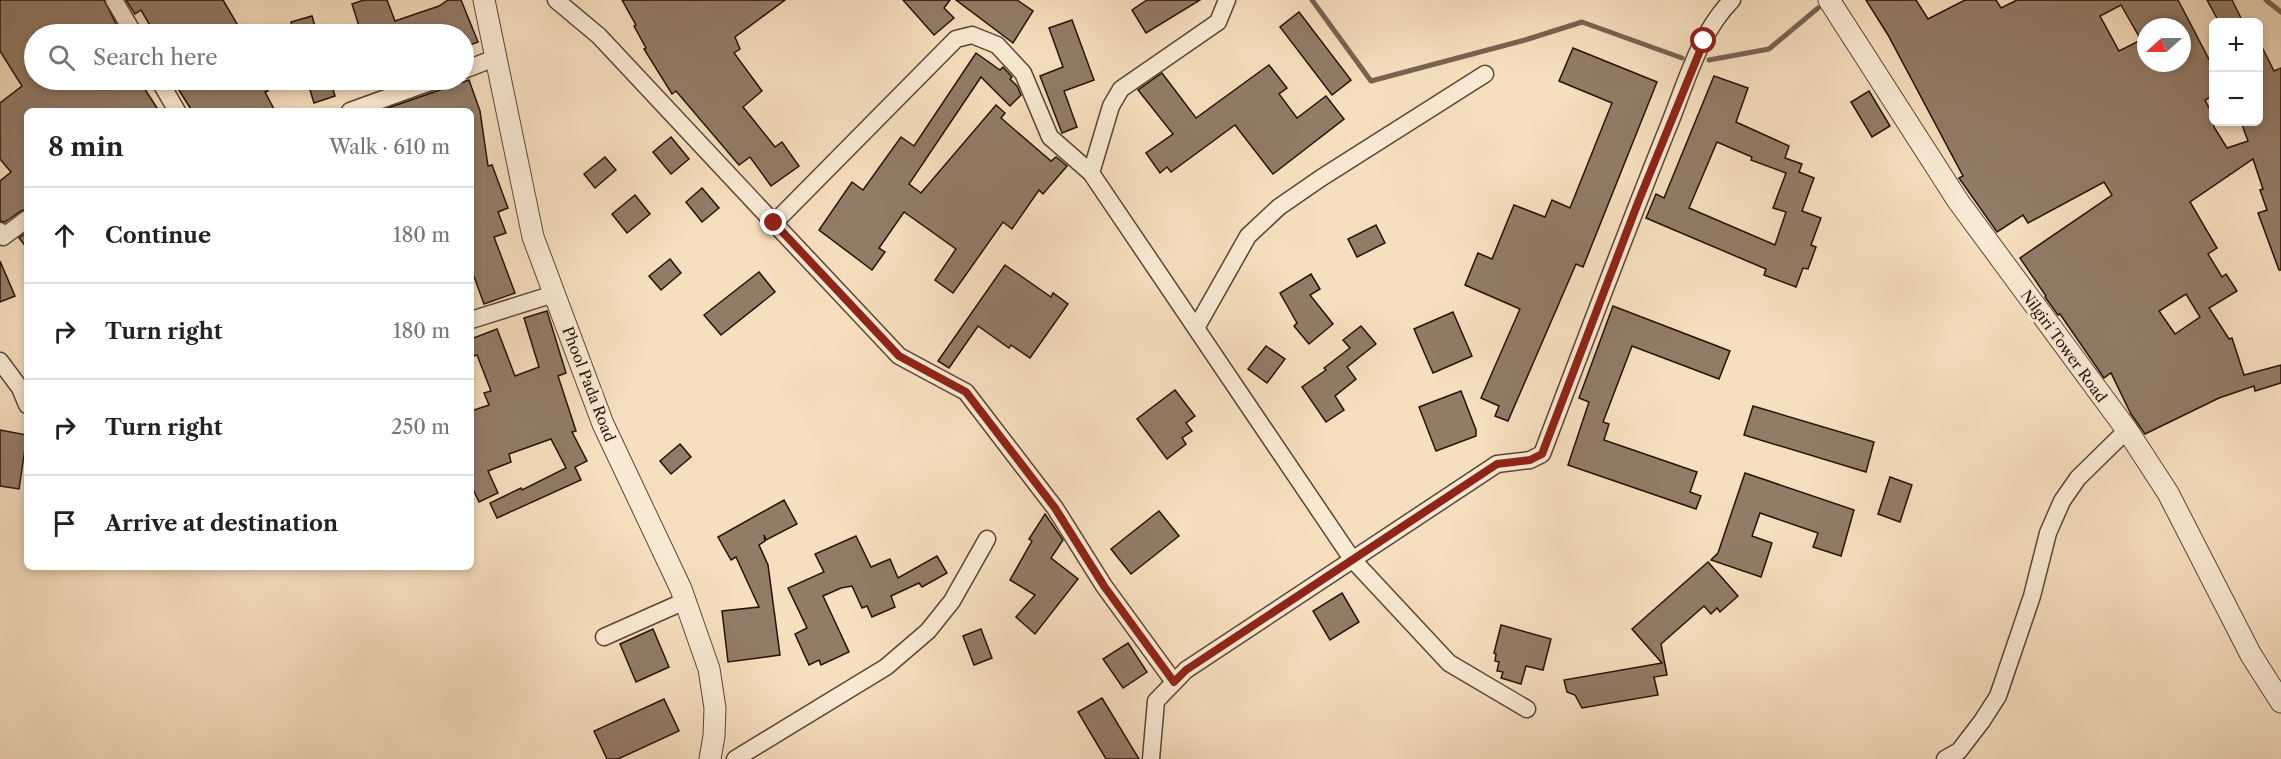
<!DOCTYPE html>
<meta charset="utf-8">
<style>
:root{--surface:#fff;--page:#f6f6f6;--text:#222;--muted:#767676;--line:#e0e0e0}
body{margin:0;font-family:"Libre Caslon Text",serif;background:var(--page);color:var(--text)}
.controls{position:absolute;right:18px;top:18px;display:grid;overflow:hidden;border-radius:9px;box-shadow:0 3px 9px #0003}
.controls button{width:54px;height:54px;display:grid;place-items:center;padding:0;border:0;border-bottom:2px solid var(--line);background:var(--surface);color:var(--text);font:30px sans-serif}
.compass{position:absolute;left:2137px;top:18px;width:54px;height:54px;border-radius:50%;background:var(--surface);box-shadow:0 3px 9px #0003;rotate:249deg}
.stop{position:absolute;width:18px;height:18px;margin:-14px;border:4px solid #8f2418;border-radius:50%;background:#fff}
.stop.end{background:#8f2418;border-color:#fff;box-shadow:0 2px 6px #0008}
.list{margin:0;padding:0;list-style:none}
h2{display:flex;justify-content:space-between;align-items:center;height:78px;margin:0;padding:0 24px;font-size:26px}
h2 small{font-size:20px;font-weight:400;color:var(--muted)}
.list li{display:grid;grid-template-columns:39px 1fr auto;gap:18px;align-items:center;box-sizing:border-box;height:96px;padding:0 24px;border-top:2px solid var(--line)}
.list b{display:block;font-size:22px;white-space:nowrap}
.list em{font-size:20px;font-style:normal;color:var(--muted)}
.icon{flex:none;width:33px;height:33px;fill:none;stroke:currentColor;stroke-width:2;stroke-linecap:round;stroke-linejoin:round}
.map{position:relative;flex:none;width:2281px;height:759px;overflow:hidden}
.search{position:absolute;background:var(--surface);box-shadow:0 3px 9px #0003;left:24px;top:24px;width:450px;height:66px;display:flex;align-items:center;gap:15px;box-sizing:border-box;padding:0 21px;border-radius:33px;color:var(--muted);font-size:22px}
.panel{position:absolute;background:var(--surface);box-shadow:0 3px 9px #0003;left:24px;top:108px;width:450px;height:462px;border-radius:9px}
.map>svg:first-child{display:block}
</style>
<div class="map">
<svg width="2281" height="759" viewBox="0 0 2281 759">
<rect width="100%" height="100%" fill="#f6dfbf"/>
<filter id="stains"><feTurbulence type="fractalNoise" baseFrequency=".00333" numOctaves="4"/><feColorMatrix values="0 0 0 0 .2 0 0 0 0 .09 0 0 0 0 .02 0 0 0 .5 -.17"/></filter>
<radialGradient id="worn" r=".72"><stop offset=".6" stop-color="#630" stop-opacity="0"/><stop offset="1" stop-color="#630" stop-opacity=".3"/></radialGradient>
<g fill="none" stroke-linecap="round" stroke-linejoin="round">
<g stroke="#786351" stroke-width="5">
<polyline points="1312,0 1371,81 1525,40 1582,22 1682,58"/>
<polyline points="2266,0 2281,12"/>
<polyline points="1709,60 1769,49 1818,8"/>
</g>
</g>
<g fill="#927c68" stroke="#261109" stroke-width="1.5" fill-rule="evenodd">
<polygon points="0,0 104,0 117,26 103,34 34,34 34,80 139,80 159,111 27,111 27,209 21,211 5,222 0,221 0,181 11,172 0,159 0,103 22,86 0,51"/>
<polygon points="126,0 223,0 243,34 155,34 141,10 135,14"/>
<polygon points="364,0 387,0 395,21 439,6 448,0 461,0 478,42 464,47 464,34 364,34 362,25 359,26 352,4"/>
<polygon points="622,0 785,0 735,37 740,49 734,53 762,91 743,107 775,147 782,142 799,166 771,186 750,157 739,165 676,91 672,94 644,49 646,48 634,26 636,25"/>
<polygon points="903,0 950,0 944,8 954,18 934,35"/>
<polygon points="956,0 1017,0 1033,11 1013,43"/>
<polygon points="1147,0 1200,0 1146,33 1132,10"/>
<path d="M1866,0H1916L1928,19L1965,0H1996L2001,8L2017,0H2178L2214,69V95L2205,100L2214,117V127L2227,148L2248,141L2241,122H2259V41L2274,71L2281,68V270H2279L2258,213L2267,210L2260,190L2263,189L2253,159L2190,202L2217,248L2208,254L2222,277L2226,274L2237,291L2209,308L2229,339L2232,338L2244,375L2281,365V383L2255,391L2254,386L2219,398L2145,434L2131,414L2111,373L2104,378L2060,314L2058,315L2045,297L2046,296L2020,258L2112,195L2104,182L2028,223L2023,215L1997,232L1959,178L1963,176L1888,35ZM2121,5L2141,40L2119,51L2100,16ZM2146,27H2182V63H2146ZM2186,294L2200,317L2175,334L2159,311Z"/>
<polygon points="2207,0 2232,0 2243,22 2219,22"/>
<polygon points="1299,12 1351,80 1332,95 1280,27"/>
<polygon points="312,16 317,34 294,34 291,22"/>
<polygon points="1072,20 1094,80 1064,91 1077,127 1062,133 1040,76 1063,67 1049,28"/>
<polygon points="1573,48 1657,82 1583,267 1576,264 1508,421 1495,416 1499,406 1481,398 1520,309 1465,285 1478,253 1492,259 1514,205 1545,217 1552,200 1570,208 1612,103 1559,81"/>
<polygon points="976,53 1000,70 1003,67 1012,77 1010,79 1017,86 1021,95 1010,106 981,77 909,184 921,193 996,105 1005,113 1001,118 1051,161 1056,157 1067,166 1043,194 1039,190 1012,229 1003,222 953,293 935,280 956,249 904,212 879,248 885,252 872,270 819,230 852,182 863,190 901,137 914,146"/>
<polygon points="1269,65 1287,88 1279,94 1297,118 1326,96 1344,119 1273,174 1235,125 1171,172 1167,167 1160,173 1146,153 1173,134 1138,90 1162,73 1196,118"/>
<path d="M1714,76L1748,88L1736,122L1789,146L1785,158L1802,164L1799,172L1814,178L1802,211L1821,218L1811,245L1816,247L1808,269L1803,268L1796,287L1764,275L1766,269L1646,218L1656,194L1664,198ZM1717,142L1752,157L1751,160L1786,173L1773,208L1786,212L1775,245L1689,208Z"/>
<polygon points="176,80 261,80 268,91 265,92 275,111 192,111 177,87 179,86"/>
<polygon points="307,80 330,80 335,96 314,103"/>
<polygon points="469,80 480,111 488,166 492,165 508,208 498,212 506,233 494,237 515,293 484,304 471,268 471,111 385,109"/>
<polygon points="1869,91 1890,126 1872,137 1851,102"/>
<polygon points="671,137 689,159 671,174 653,152"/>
<polygon points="605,157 616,170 595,188 584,174"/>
<polygon points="702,188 719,208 702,222 686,202"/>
<polygon points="635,195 650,214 627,233 612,214"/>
<polygon points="1376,225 1385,243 1357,257 1348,239"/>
<polygon points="27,232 27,248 19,238"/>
<polygon points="670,259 681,273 661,290 649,276"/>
<polygon points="0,261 15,296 0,302"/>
<polygon points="1005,265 1051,297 1053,293 1068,304 1030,358 1011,345 1009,348 978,326 949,368 938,361"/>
<polygon points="759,272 775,292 721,335 704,315"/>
<polygon points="1311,274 1320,289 1310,295 1333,324 1309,344 1294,326 1297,323 1280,293"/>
<polygon points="1613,306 1730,351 1719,379 1632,346 1603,422 1609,424 1604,440 1697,472 1690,492 1701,496 1696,509 1568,465 1589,402 1579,398"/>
<polygon points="547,311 566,373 558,376 576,431 572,432 587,461 575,467 581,480 497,518 490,503 521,488 522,490 566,468 551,439 509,454 511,462 488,471 498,493 479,502 471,485 471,411 489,405 484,393 491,391 477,355 471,357 471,339 497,329 515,376 539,367 524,318"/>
<polygon points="1453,312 1472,356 1433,373 1414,329"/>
<polygon points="1361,326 1376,344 1347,367 1356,379 1335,396 1344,410 1326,422 1302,387 1326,370 1324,368 1350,348 1343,340"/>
<polygon points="1266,346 1285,359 1267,383 1248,369"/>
<polygon points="1175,390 1195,416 1186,423 1192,431 1182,438 1186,444 1167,459 1137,419"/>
<polygon points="1461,391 1476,430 1476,436 1436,451 1419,407"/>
<polygon points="1753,406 1874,442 1866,472 1744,435"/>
<polygon points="0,430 27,435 19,489 0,486"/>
<polygon points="680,444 691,457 671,474 660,461"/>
<polygon points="1745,473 1854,510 1841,556 1813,547 1818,533 1760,513 1752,536 1772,543 1761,577 1711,560 1718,553"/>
<polygon points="1890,477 1912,485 1900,522 1878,514"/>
<polygon points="784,500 797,524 766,540 764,535 765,541 759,545 768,565 780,655 728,662 722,611 759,607 736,557 731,560 718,537"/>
<polygon points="1159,511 1179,536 1131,574 1111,549"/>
<polygon points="1045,514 1063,540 1051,558 1078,579 1035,634 1016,617 1035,595 1010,580 1032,541 1029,539"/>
<polygon points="856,536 871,567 890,559 898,578 937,556 947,573 922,587 919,583 891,596 895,607 872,617 867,606 862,608 852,586 841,588 823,596 849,652 821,665 819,660 809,665 795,634 807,628 788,588 824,572 815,554"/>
<polygon points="1708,562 1738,596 1720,612 1717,608 1711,614 1704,606 1661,644 1667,675 1654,677 1658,695 1582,708 1575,695 1567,692 1564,680 1662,663 1632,629"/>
<polygon points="1342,593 1359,622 1330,640 1313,611"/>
<polygon points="1501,625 1551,639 1543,670 1526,666 1521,684 1501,678 1503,672 1497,671 1499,662 1495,661 1496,654 1494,653"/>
<polygon points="653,629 669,667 636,682 620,644"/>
<polygon points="981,629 992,658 974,665 963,636"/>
<polygon points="1128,643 1147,672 1123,688 1103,659"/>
<polygon points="1102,698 1139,759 1106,759 1078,712"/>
<polygon points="664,699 679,731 618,759 607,759 594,731"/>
</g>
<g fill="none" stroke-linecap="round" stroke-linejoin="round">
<defs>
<g id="minor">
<polyline points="114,0 134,34"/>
<polyline points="556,0 599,36 774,223 956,39 972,35 997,45 1023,73 1050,137 1091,173 1352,559 1449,663 1527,709"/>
<polyline points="464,70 495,58"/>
<polyline points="159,80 177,111"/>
<polyline points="350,111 436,80"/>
<polyline points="1091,173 1111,106 1121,89 1218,22 1227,0"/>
<polyline points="774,223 899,356 966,392 1055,508 1104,586 1174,682"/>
<polyline points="0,231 3,237 27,219"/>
<polyline points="471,320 554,294"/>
<polyline points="1196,328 1248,236 1279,207 1321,178 1485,74"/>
<polyline points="0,361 20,388 27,405"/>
<polyline points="604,637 685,601"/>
<polyline points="735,759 886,667 928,631 952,601 987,539"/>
<path d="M1151,759L1156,701L1186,670L1497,464L1530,460L1542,454C1583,346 1624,237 1667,130C1685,87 1698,34 1732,0"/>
<polyline points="1945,759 1959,751 1982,721 1998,696 2032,596 2048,533 2062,501 2078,478 2127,430"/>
</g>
<g id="tertiary">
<polyline points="484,0 533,237 603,424 681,589 709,669 715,708 714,736 710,759"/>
<polyline points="1829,0 1958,201 2127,430 2168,493 2251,655 2281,702"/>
</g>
</defs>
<use href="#minor" stroke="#5a4436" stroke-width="19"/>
<use href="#tertiary" stroke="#5a4436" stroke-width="23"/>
<use href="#minor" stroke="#f9ead5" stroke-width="16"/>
<use href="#tertiary" stroke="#f9ead5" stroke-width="21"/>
</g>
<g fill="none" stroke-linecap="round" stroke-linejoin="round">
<polyline stroke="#8f2418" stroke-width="8" points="774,223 899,356 966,392 1055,508 1104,586 1174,682 1186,670 1497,464 1530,460 1542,454 1639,200 1704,41"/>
</g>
<g text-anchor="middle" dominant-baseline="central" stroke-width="6" stroke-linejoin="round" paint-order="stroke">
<g font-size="15" fill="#261109" stroke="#f9ead5">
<text transform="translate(2064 346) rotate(54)">Nilgiri Tower Road</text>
<text transform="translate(589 384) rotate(69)">Phool Pada Road</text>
</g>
</g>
<rect width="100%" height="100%" filter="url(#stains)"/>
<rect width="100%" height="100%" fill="url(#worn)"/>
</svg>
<div class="controls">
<button>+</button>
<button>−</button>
</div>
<svg class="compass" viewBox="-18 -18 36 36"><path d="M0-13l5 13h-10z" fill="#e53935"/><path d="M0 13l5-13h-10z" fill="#767676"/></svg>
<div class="stop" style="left:1704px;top:41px"></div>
<div class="stop end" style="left:774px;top:223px"></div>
<div class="search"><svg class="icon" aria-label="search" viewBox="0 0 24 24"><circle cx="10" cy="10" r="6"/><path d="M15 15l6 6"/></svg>Search here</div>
<section class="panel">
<h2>8 min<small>Walk · 610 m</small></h2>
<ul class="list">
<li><svg class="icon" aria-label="ahead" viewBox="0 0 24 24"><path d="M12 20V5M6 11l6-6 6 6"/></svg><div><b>Continue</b></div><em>180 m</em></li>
<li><svg class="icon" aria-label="right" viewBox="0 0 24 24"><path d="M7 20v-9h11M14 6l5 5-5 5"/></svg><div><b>Turn right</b></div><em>180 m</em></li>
<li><svg class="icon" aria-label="right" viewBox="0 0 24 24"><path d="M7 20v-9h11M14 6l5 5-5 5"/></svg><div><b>Turn right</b></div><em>250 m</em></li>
<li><svg class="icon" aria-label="arrive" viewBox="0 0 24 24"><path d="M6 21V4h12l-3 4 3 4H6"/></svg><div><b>Arrive at destination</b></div></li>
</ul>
</section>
</div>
